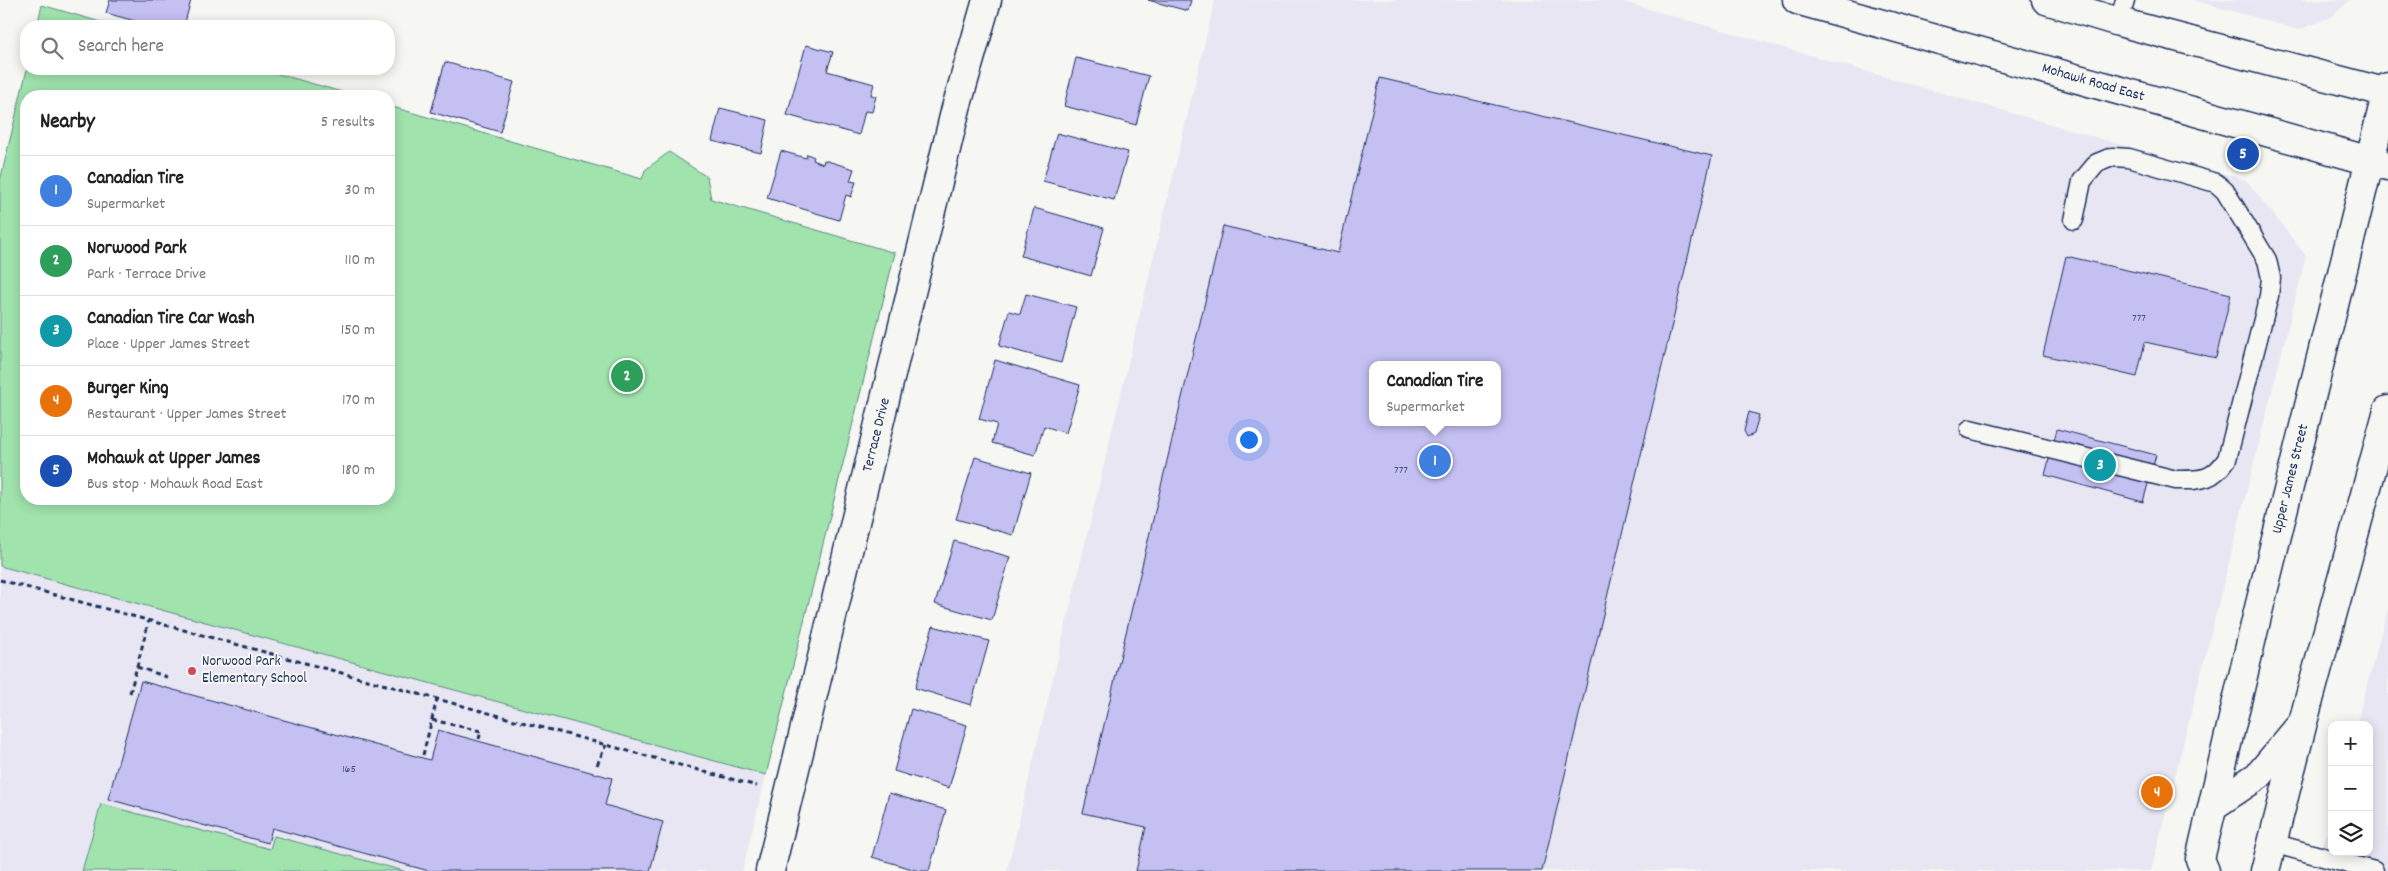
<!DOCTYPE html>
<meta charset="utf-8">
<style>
:root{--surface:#fff;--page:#f2f2f2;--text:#222;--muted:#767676;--line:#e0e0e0;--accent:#ea580c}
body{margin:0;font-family:Dekko,sans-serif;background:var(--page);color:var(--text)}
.controls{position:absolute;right:15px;bottom:15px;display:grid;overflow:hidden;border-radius:10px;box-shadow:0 2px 12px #0003}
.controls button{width:45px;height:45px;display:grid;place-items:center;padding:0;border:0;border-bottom:1px solid var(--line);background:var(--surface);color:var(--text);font:25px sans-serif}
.you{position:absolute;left:1248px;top:439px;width:18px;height:18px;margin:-12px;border:4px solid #fff;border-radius:50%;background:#1a73e8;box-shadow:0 0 0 8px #1a73e833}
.badge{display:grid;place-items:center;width:32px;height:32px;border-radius:50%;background:var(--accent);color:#fff;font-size:16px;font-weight:700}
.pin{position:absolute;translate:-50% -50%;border:2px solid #fff;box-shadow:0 1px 5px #0006}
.popup{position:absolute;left:1369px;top:361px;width:132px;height:65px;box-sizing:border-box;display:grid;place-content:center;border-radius:10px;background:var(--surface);filter:drop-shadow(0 1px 4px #0005);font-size:16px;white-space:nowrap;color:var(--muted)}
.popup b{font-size:19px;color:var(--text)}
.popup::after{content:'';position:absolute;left:50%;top:100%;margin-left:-10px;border:10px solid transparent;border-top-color:var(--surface)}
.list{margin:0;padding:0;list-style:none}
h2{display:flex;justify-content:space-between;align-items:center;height:65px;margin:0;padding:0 20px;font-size:21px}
h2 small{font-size:16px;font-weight:400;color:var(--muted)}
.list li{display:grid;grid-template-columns:32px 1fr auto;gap:15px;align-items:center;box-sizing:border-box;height:70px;padding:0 20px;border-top:1px solid var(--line)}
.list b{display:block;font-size:19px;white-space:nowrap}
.list p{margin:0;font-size:16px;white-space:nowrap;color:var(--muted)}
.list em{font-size:16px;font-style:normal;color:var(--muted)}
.icon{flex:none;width:28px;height:28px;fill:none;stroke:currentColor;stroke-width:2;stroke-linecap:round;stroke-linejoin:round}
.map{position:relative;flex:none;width:2388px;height:871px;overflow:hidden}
.search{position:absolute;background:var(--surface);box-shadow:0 2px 12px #0003;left:20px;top:20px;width:375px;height:55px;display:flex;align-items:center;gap:12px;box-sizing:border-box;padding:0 18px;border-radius:20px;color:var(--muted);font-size:19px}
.panel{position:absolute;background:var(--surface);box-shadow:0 2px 12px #0003;left:20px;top:90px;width:375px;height:415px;border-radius:20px}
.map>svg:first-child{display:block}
</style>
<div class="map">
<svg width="2388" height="871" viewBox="0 0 2388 871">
<rect width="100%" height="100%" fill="#f6f6f2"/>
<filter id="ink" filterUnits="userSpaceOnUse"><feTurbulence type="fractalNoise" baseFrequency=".02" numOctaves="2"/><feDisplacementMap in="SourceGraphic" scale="10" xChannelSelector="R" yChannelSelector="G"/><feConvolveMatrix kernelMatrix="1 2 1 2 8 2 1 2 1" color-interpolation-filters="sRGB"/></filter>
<g filter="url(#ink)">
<g fill="#e7e6f2" fill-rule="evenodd">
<path d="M1215,0H1616L2246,180L2306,256L2151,871H1007ZM1372,365H1498V422H1372Z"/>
<polygon points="2193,0 2350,0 2331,17 2299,30"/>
<polygon points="0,566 766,775 742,871 0,871"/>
<polygon points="2388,608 2388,871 2316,871 2332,815 2332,852 2369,852 2369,725 2356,725"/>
</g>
<g fill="#a0e3ad" stroke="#5e8986">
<polygon points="42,5 114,26 37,26"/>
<polygon points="27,69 261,69 356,96 26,96 26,499 389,499 389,106 642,179 645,170 669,152 707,177 711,199 895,253 766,775 0,566 0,181"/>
<polygon points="101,804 270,849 274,836 404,871 82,871"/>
</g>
<g fill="#c4c0f2" stroke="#1b2f5e" fill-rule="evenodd">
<polygon points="110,0 191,0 184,26 153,26 106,13"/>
<polygon points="1148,0 1191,0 1188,11"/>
<polygon points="806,45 833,52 827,71 874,84 871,95 876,96 872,112 865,111 859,135 787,115"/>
<polygon points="1076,58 1149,76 1136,125 1064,106"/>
<polygon points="445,62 514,82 500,132 431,112"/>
<path d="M1380,78L1712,156L1542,871H1136L1146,827L1083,813L1223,226L1338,253ZM1372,365H1498V422H1372Z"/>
<polygon points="720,108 768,120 761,153 712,141"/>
<polygon points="1057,133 1128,152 1114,200 1043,181"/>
<polygon points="781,151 806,158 807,154 814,157 813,160 823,164 824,160 854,169 850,181 856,182 851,197 846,195 839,220 767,198"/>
<polygon points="1034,208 1104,228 1091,276 1021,256"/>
<polygon points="2066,256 2231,294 2216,358 2145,342 2137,377 2043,355"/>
<polygon points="1026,294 1076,307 1061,363 999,346 1009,311 1020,314"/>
<polygon points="995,360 1080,385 1066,433 1044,426 1035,455 992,443 997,424 979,419"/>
<polygon points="1749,412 1759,415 1754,434 1747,437 1744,431"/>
<polygon points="2057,429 2156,455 2143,502 2045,475"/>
<polygon points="975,457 1031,473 1013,535 956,519"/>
<polygon points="954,541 1010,557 992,620 935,604"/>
<polygon points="933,626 989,641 971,705 915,688"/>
<polygon points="141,681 430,760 438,730 612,778 605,805 663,822 650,871 429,871 272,828 268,843 108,799"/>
<polygon points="911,709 967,725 949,788 894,771"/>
<polygon points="889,793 946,810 929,871 919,871 872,857"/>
</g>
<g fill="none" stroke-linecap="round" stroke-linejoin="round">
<defs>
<g id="service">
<polyline points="2119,22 2125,0"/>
<path d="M1970,429L2176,480C2202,480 2212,481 2227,459L2269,296L2271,278L2267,260L2225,191L2216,183L2129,158L2112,157L2097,163L2082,181L2074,220"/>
<polyline points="2272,843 2374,871"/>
</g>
<polyline id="minor" points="770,871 956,108 987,0"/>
<g id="secondary">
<polyline points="1797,0 2388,166"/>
<polyline points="2046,0 2119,22 2388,93"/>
</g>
<g id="primary">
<polyline points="2213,806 2259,775 2299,727"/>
<polyline points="2205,871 2200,859 2258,612 2388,87"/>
<polyline points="2265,871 2303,722 2388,410"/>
</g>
</defs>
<use href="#service" stroke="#1b2f5e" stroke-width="21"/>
<use href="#minor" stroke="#1b2f5e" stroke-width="31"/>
<use href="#secondary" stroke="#1b2f5e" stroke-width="31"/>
<use href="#primary" stroke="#1b2f5e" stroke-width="31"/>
<g stroke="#1b2f5e" stroke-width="3" stroke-dasharray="5 4" stroke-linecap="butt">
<polyline points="0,580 757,786"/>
<polyline points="137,667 167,677"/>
<polyline points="130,693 149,620"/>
<polyline points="432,720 481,731 479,739"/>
<polyline points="423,755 437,699"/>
<polyline points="597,765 606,745"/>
</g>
<use href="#service" stroke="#f6f6f2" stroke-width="18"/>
<use href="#minor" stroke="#f6f6f2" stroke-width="28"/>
<use href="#secondary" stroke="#f6f6f2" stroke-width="28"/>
<use href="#primary" stroke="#f6f6f2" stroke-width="28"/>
</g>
</g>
<circle fill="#d1495b" stroke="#f6f6f2" stroke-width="2" cx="192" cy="671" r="5"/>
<g text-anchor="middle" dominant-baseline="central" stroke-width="4" stroke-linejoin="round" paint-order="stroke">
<g font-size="12" fill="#455383">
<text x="2139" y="318">777</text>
<text x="1401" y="470">777</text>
<text x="349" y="769">165</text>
</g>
<g font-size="15" fill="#1b2f5e" stroke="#f6f6f2">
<text transform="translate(2093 83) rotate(16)">Mohawk Road East</text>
<text transform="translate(877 435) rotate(-76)">Terrace Drive</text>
<text transform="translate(2291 479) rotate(-76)">Upper James Street</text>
</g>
<g font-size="15" fill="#1b2f5e" stroke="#f6f6f2" text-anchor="start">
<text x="202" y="662">Norwood Park<tspan x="202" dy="17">Elementary School</tspan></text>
</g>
</g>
</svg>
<div class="controls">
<button>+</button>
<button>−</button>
<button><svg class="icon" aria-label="layers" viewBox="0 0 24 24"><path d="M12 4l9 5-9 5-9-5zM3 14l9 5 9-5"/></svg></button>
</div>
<div class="you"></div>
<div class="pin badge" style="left:1435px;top:461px;background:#3f7fe0">1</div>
<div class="popup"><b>Canadian Tire</b>Supermarket</div>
<div class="pin badge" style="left:627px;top:376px;background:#2e9e5b">2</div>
<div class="pin badge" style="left:2100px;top:465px;background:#0f9aa8">3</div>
<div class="pin badge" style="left:2157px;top:792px;background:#e8710a">4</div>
<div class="pin badge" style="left:2243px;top:154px;background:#1a4fb4">5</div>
<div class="search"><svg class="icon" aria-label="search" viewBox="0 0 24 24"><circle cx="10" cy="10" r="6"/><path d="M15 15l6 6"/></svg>Search here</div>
<section class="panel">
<h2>Nearby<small>5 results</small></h2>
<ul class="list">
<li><span class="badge" style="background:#3f7fe0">1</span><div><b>Canadian Tire</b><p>Supermarket</p></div><em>30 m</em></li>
<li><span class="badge" style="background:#2e9e5b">2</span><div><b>Norwood Park</b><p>Park · Terrace Drive</p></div><em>110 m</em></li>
<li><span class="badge" style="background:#0f9aa8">3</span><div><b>Canadian Tire Car Wash</b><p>Place · Upper James Street</p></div><em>150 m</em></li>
<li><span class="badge" style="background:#e8710a">4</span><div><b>Burger King</b><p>Restaurant · Upper James Street</p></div><em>170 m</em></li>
<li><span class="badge" style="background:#1a4fb4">5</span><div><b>Mohawk at Upper James</b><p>Bus stop · Mohawk Road East</p></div><em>180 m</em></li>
</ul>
</section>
</div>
